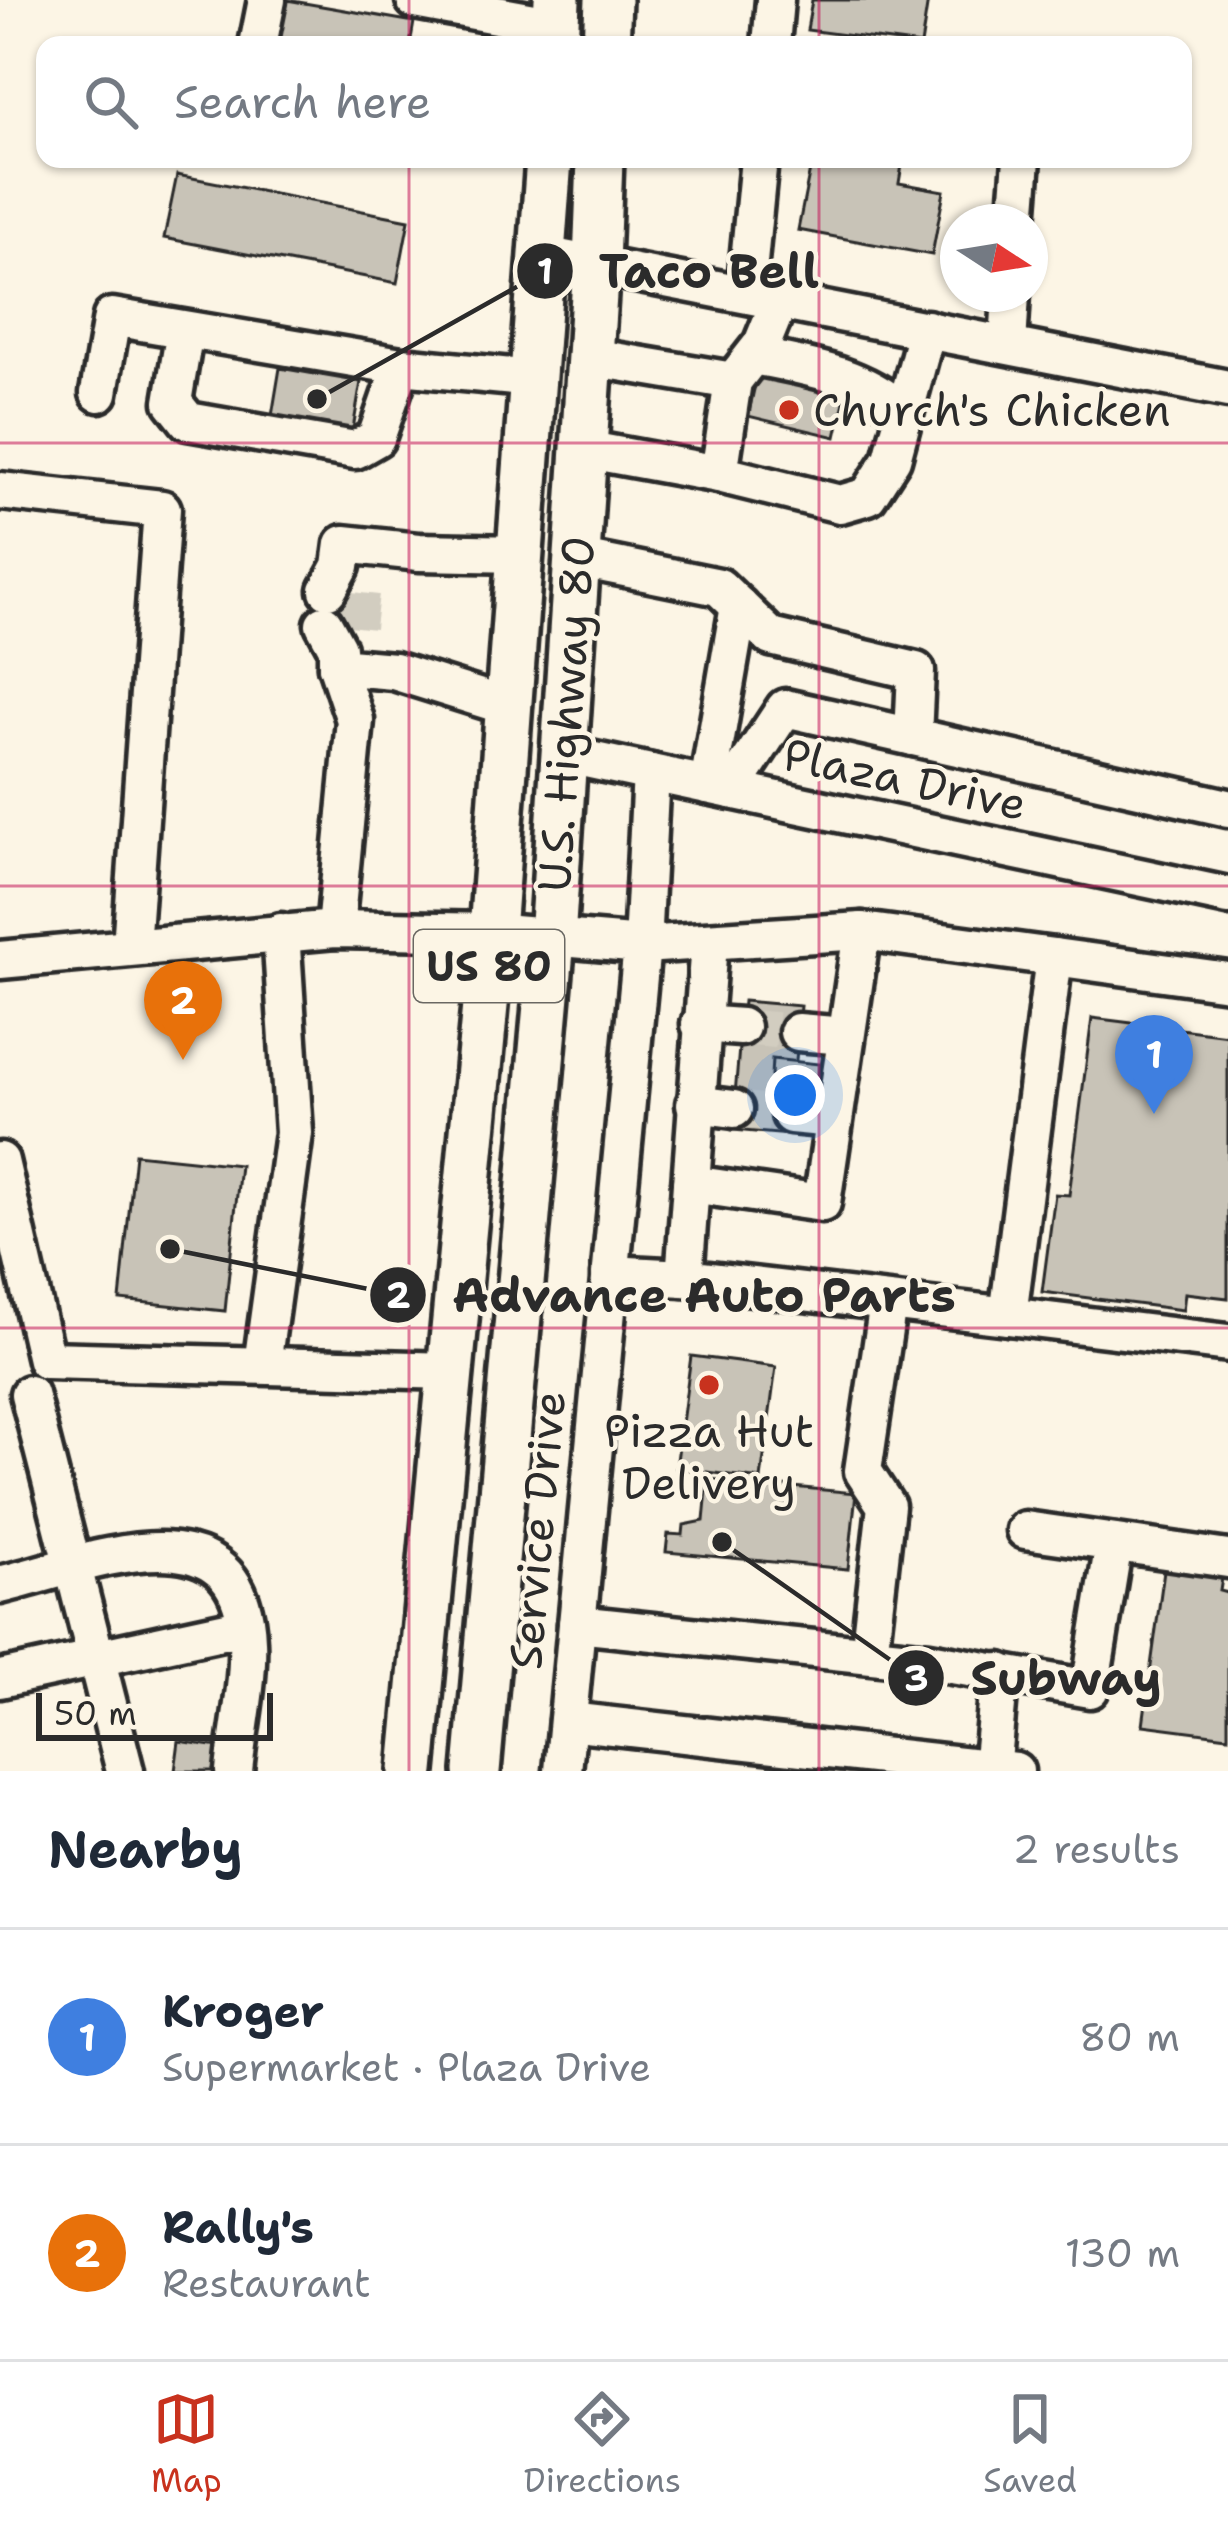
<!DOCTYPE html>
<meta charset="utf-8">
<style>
:root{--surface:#fff;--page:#f2f2f3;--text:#1f2937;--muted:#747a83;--line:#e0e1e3;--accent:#c8321e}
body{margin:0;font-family:"Shantell Sans",sans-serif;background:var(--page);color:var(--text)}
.compass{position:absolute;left:940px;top:204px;width:108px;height:108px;border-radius:50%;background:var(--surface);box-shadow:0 3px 9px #0004;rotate:102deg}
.scale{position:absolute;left:36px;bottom:30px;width:237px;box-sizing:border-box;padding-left:12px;border:6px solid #2b2b2b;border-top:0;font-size:33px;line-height:42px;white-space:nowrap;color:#2b2b2b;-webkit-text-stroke:9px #fcf5e5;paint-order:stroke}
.you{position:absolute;left:795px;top:1095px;width:42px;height:42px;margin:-30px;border:9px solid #fff;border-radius:50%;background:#1a73e8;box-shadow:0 0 0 18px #1a73e833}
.badge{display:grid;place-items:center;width:78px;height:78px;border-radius:50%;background:var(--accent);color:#fff;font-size:39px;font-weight:700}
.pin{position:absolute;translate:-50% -99px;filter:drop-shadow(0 3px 6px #0008)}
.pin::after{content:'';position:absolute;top:63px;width:42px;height:36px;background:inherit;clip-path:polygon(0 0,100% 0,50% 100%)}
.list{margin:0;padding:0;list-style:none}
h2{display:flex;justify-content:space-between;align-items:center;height:156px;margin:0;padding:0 48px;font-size:51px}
h2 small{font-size:39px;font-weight:400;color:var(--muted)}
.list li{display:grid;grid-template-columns:78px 1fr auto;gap:36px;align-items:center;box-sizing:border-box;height:216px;padding:0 48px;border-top:3px solid var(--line)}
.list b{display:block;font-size:45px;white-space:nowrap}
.list p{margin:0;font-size:39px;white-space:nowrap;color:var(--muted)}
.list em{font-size:39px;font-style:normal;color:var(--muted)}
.icon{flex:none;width:66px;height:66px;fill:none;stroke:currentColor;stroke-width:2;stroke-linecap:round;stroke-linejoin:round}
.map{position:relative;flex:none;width:1228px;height:1771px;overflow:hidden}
.search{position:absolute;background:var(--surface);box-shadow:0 3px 9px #0004;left:36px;right:36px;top:36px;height:132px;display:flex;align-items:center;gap:30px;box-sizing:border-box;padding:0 42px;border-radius:24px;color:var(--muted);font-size:45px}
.sheet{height:588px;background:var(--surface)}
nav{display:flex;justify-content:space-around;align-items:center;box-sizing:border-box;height:168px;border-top:3px solid var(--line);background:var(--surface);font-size:33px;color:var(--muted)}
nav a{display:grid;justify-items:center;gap:6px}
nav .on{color:var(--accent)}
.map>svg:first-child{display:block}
</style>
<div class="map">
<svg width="1228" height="1771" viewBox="0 0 1228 1771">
<rect width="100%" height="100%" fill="#fcf5e5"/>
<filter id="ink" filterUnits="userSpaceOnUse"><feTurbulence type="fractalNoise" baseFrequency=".00833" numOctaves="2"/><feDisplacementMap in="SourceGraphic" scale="24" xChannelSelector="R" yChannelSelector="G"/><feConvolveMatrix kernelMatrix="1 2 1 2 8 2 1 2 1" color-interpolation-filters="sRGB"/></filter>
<g filter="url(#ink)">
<g fill="#c8c3b7" stroke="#2b2b2b" stroke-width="3">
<polygon points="287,0 414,22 410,45 279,45"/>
<polygon points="812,0 928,0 921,45 807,30"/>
<polygon points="812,159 903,159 899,183 944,191 932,255 798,230"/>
<polygon points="177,175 409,220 397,283 164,238"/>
<polygon points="280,368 361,382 353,429 272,416"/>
<polygon points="758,372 846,393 836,437 748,416"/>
<polygon points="743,1001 801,1006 789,1135 732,1130"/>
<polygon points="1092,1018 1228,1035 1228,1298 1185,1293 1183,1310 1042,1292 1055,1194 1069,1195"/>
<polygon points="772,1059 819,1064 818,1080 771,1076"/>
<polygon points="135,1154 240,1165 225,1311 120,1300"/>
<polygon points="691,1356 776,1367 761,1479 676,1468"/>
<polygon points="708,1479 856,1493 848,1569 666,1552 668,1534 683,1535 684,1525 704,1521"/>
<polygon points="1164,1570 1222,1578 1220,1591 1228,1593 1228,1736 1143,1725"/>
<polygon points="179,1741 219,1747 216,1771 175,1771"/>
</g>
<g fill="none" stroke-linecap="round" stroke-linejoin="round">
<g stroke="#d2cdc0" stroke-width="36" stroke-dasharray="36 18" stroke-linecap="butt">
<polyline points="357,627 361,593"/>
<polyline points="741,1027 798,1032"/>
<polyline points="734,1109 791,1115"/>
</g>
<defs>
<g id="minor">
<polyline points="415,0 556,26"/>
<polyline points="258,45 267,0"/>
<polyline points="771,45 775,0"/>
<polyline points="1017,222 1022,159"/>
<polyline points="543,255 1228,389"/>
<polyline points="746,293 759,159"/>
<polyline points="185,330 173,402 188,421 355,450 376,438 401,366"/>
<polyline points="1008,345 1011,294"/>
<path d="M754,356C808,367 859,374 902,411"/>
<polyline points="590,357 733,381"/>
<polyline points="99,393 112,317 401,366 533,379"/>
<polyline points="583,449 719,474 840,504 868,496 892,459 927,329"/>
<polyline points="719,474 733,381 762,344 780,300"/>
<polyline points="0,491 162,509 131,947"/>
<polyline points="576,558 719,587 771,637 916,671 913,737"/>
<polyline points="328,590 341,566 344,544 419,552 521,554"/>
<polyline points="324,624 337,648 337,666 394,671 509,707"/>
<polyline points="562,754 1228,896"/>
<polyline points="651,773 642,945 862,931 1054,957 1008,1316 1228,1343"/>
<polyline points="708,785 739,606"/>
<polyline points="731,790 785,708 1228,808"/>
<polyline points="335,929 355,720 337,666"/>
<polyline points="709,943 691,1184 822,1203 862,931"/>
<polyline points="1054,957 1228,981"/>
<polyline points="0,960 335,929 492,932 642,945 563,1771"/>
<polyline points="700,1024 741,1027"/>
<polyline points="798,1032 845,1036"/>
<polyline points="695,1104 734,1109"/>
<polyline points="791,1115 833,1119"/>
<polyline points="0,1161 46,1360 451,1371"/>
<polyline points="691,1184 684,1278 1008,1316"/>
<polyline points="610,1274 684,1278"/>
<polyline points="262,1365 294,1133 281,932"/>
<polyline points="29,1394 125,1771"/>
<polyline points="1025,1530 1228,1559"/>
<path d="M0,1585C86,1565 242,1496 247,1641C249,1683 238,1729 234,1771"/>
<polyline points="577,1624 929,1661 1090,1689 1114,1543"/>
<polyline points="869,1654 886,1506 863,1471 888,1303"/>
<polyline points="0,1679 245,1626"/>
<polyline points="568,1721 1015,1771"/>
<polyline points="991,1771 1000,1672"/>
</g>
<g id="major">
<polyline points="555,45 557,0"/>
<polyline points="606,45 608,0"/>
<polyline points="412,1771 492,932 549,159"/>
<polyline points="477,1771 552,939 596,264 600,159"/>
</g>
</defs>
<use href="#minor" stroke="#2b2b2b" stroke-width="45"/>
<use href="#major" stroke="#2b2b2b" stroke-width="54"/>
<use href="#minor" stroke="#fcf5e5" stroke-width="36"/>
<use href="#major" stroke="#fcf5e5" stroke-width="45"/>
</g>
</g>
<path fill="none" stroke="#c2185b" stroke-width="3" stroke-opacity="0.55" d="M409,0V45M819,0V45M409,159V1771M819,159V1771M0,443H1228M0,886H1228M0,1328H1228"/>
<g fill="#c8321e" stroke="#fcf5e5" stroke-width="4.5">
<circle cx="789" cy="410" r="12"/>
<circle cx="709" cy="1385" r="12"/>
</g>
<g text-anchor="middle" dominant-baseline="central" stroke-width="9" stroke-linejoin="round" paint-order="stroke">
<rect fill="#fcf5e5" stroke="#6a6863" stroke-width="3" x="414" y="930" width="150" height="72" rx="9"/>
<g font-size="42" font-weight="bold" fill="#2b2b2b">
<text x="489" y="966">US 80</text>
</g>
<g font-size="45" fill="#2b2b2b" stroke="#fcf5e5" text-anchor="start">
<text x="813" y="410">Church's Chicken</text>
<text x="709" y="1431" text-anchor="middle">Pizza Hut<tspan x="709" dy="52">Delivery</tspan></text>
</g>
<g font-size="45" fill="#2b2b2b" stroke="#fcf5e5">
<text transform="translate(566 714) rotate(-86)">U.S. Highway 80</text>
<text transform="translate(905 779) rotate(12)">Plaza Drive</text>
<text transform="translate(537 1530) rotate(-85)">Service Drive</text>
</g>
</g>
<path fill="none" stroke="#2b2b2b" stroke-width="4.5" d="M317 399L545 271M170 1249L398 1295M722 1542L916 1678"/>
<g fill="#2b2b2b" stroke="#fcf5e5" stroke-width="4.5">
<circle cx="317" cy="399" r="12"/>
<circle cx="170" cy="1249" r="12"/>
<circle cx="722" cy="1542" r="12"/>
<circle cx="545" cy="271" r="30"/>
<circle cx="398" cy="1295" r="30"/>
<circle cx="916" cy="1678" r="30"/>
</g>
<g font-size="36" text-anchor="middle" font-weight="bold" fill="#fff">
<text x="545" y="284">1</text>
<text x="398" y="1308">2</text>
<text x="916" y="1691">3</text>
</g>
<g font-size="48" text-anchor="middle" font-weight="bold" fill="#2b2b2b" stroke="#fcf5e5" stroke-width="9" stroke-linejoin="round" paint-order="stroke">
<text x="709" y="288">Taco Bell</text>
<text x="704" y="1312">Advance Auto Parts</text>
<text x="1066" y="1695">Subway</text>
</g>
</svg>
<svg class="compass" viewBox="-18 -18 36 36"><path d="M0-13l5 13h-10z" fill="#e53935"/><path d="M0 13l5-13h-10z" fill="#747a83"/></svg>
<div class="scale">50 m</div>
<div class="you"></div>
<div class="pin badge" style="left:1154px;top:1114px;background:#3f7fe0">1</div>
<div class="pin badge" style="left:183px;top:1060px;background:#e8710a">2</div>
<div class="search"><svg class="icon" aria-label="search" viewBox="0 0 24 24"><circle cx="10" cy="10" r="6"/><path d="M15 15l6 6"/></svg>Search here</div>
</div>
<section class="sheet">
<h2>Nearby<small>2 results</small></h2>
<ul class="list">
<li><span class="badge" style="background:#3f7fe0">1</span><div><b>Kroger</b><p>Supermarket · Plaza Drive</p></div><em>80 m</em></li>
<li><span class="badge" style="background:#e8710a">2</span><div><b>Rally's</b><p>Restaurant</p></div><em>130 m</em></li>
</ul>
</section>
<nav>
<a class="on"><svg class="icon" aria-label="map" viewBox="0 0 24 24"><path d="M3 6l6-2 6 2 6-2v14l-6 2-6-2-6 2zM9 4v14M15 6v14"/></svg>Map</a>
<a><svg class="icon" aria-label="directions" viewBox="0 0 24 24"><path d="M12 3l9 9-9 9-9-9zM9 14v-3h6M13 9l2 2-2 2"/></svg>Directions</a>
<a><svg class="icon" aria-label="saved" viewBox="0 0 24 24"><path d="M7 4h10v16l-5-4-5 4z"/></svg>Saved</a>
</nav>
